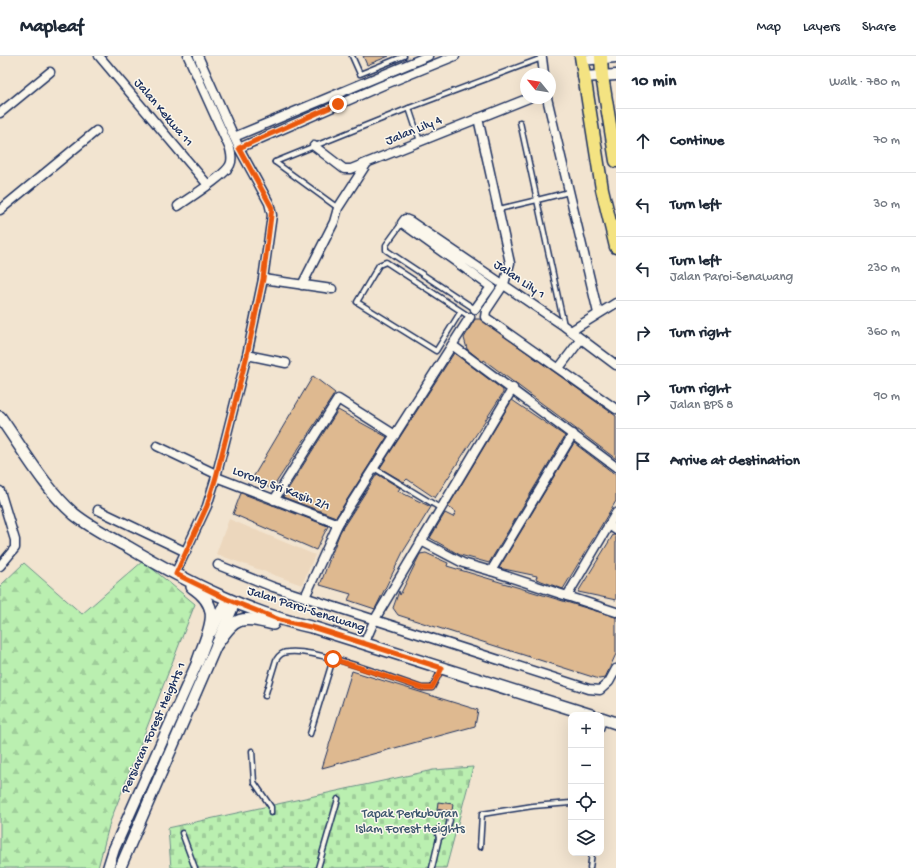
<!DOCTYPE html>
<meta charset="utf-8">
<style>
:root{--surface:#fff;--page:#f6f6f7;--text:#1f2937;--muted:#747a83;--line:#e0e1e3}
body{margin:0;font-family:"Gochi Hand",sans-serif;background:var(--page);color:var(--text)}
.controls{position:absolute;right:12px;bottom:12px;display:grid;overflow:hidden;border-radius:8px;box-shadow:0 4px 16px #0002}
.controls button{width:36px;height:36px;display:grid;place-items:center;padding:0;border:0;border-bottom:1px solid var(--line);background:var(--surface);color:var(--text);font:20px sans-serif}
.compass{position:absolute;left:520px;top:12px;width:36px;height:36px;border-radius:50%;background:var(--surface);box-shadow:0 4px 16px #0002;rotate:300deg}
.stop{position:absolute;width:12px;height:12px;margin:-9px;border:3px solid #ea580c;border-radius:50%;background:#fff}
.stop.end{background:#ea580c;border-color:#fff;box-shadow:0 1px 4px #0008}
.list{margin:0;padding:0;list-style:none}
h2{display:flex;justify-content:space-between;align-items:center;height:52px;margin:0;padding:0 16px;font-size:17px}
h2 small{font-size:13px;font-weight:400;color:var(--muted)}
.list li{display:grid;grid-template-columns:26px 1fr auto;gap:12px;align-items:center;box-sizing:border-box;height:64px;padding:0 16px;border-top:1px solid var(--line)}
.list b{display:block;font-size:15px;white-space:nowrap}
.list p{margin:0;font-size:13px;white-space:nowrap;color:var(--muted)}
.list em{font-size:13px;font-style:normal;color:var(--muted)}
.icon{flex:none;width:22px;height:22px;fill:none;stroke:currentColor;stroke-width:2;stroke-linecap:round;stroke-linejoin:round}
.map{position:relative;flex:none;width:616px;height:812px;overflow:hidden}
header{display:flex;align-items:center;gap:24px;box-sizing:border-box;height:56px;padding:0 20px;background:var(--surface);border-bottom:1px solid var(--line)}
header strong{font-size:19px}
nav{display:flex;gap:22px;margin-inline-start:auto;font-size:14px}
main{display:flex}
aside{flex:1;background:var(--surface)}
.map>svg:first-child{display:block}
</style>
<header>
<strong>Mapleaf</strong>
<nav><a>Map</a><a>Layers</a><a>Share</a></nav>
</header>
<main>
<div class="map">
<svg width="616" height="812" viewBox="0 0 616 812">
<defs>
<pattern id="forest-firs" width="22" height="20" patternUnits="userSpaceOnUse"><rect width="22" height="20" fill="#baefb0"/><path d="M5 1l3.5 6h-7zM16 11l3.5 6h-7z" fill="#9fcd9a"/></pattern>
<pattern id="cemetery-stones" width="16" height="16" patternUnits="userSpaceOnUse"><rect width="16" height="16" fill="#baefb0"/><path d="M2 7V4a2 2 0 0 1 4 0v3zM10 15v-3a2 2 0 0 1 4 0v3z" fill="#9fcd9a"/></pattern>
</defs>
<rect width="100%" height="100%" fill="#f2e4d0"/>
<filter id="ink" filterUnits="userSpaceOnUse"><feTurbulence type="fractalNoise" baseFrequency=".025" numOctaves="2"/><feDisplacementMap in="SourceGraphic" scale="8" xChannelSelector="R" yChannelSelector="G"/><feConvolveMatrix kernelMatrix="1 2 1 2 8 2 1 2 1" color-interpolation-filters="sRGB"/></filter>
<g filter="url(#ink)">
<polygon fill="#ecd7bd" points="229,463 315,499 302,529 216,498"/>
<polygon fill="url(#forest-firs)" stroke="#6a8f87" points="143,505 195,548 110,766 98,812 0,812 0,530 24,507 82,558"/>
<polygon fill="url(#cemetery-stones)" stroke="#6a8f87" points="473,711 446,812 171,812 168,772 433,714"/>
<g fill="#deb990" stroke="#1b2f5e">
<polygon points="363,0 389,0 367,9"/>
<polygon points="475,263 480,263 616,360 616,403 484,304 483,306 467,293 464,282"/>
<polygon points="454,297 503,334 503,337 435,442 407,423 404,426 380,412"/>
<polygon points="313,320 335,337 272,433 252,423"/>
<polygon points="512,344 565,380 489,507 460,499 430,482 445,457 453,461 456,456 448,451"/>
<polygon points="338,354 387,381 336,461 283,441"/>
<polygon points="574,387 616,419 616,445 563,533 536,523 537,520 499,512"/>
<polygon points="377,418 400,432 398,435 431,451 403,496 375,553 348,544 351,538 320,529 340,476"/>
<polygon points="241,437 328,470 316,494 233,458"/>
<polygon points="613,479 616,479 616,544 578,536"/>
<polygon points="426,497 448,507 447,510 616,561 616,598 605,622 599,623 398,559 393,552 399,535 400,539 420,498"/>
<polygon points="352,615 478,654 475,670 322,712"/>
<polygon points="438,746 453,748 452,755 437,754"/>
</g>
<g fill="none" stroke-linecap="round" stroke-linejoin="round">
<defs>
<g id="service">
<polyline points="352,0 360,18 404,0"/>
<polyline points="409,52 420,85"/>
<polyline points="275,106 409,52 542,2"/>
<polyline points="275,106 338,152"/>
<polyline points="499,153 537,144 520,66"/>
<polyline points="402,167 386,189 386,194 475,253"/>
<polyline points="461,255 436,295 357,246 379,209 386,206 470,261"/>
<polyline points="564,269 537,144 569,136"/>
<polyline points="374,412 440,452"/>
<path d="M265,640L276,604C279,599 282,596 288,596C316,592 391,622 422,632H432L442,612"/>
<polyline points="601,673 604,664"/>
<polyline points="310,678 333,603"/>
<polyline points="252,695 254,726 271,751 271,757"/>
<polyline points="182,777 195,812"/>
<polyline points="439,782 447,775 450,764 447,760 440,757"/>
<polyline points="480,791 482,758 533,750 571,747"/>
<polyline points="318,812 338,743"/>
<polyline points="432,812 439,782 437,774"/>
<polyline points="590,812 592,797"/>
</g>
<g id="minor">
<polyline points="99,0 208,129"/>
<polyline points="542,2 544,18"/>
<polyline points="547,42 598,257"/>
<polyline points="0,57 50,16"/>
<polyline points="478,62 510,207 504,228 486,255 485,261 616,353"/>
<polyline points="234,81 428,0"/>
<polyline points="314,90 344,113 351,113 529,42"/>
<polyline points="239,92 381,30 455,0"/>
<path d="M178,150C189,142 225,120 230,109C233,103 231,98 230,93L188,0"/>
<polyline points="0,154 96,75"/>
<polyline points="263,223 332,233"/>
<polyline points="302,229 334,166 338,152 367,107"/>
<polyline points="475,253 491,231 402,167 405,163 410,165 564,270 616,309"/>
<polyline points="571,275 616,247"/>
<polyline points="452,289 616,411"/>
<polyline points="247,299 286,307"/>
<polyline points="559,312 581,283"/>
<polyline points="157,390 216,418"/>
<polyline points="216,421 338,468"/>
<polyline points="0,435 15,484 15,492 0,510"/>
<polyline points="274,444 338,343 395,379"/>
<polyline points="98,454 186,496"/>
<polyline points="609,469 616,474"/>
<polyline points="421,485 463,507 491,515 616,556"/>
<polyline points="218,509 273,531 589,633 600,634 609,626 616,613"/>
<polyline points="491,515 573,378"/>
<polyline points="175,518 207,450 216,421 247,299 263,223 272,159 269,147 239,92 198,0"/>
<polyline points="567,540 616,457"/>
<polyline points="305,541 338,468 470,261"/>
<polyline points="364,588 375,563 513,332"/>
</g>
<g id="tertiary">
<polyline points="581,4 616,1"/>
<polyline points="583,21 616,19"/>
<polyline points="211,576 227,543"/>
<polyline points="108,812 114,793 201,598"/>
<polyline points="120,812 235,546"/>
</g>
<g id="secondary">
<path d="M0,361C22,392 46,434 74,458C90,471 110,481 128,491C187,526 248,557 315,572L591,659"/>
<path d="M192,531C225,553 208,574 198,605"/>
<path d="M217,588C236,560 240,560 273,568"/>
<polyline points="601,662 616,667"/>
</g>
<g id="primary">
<polyline points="581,0 602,133 616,191"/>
<polyline points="601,0 602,20 616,105"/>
</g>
</defs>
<use href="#service" stroke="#1b2f5e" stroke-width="7"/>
<use href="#minor" stroke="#1b2f5e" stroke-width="11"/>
<use href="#tertiary" stroke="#1b2f5e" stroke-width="13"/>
<use href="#secondary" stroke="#1b2f5e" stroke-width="14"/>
<use href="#primary" stroke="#1b2f5e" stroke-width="15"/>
<use href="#service" stroke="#fbf7ec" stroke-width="4"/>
<use href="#minor" stroke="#fbf7ec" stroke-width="8"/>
<use href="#tertiary" stroke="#fbf7ec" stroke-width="10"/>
<use href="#secondary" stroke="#fbf7ec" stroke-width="11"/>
<use href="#primary" stroke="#f4e382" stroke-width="12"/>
</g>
</g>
<g fill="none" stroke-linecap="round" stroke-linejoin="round" filter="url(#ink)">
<polyline stroke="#ea580c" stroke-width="5" points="333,603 422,632 432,632 442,612 315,572 280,564 227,543 176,518 207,450 216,421 247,299 263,223 272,152 239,92 338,48"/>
</g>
<g text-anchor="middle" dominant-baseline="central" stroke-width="3" stroke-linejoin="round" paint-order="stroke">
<g font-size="13" fill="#1b2f5e" stroke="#fbf7ec">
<text transform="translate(163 57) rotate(50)">Jalan Kekwa 11</text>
<text transform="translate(414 75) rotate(-22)">Jalan Lily 4</text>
<text transform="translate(519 224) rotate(34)">Jalan Lily 1</text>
<text transform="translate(281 433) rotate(21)">Lorong Sri Kasih 2/1</text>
<text transform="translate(306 554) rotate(18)">Jalan Paroi-Senawang</text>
<text transform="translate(154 672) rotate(-66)">Persiaran Forest Heights 1</text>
</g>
<g font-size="13" fill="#3b556e" stroke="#fbf7ec">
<text x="410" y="758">Tapak Perkuburan<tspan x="410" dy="15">Islam Forest Heights</tspan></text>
</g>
</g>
</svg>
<div class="controls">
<button>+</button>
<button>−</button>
<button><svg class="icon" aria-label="locate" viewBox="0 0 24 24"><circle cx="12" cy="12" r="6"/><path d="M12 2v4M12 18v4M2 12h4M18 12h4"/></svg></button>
<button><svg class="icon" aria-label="layers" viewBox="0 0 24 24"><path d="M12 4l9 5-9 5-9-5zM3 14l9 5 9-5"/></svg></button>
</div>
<svg class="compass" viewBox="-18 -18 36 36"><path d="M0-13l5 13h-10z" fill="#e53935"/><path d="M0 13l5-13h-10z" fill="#747a83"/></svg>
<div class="stop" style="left:333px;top:603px"></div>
<div class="stop end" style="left:338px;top:48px"></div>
</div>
<aside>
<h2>10 min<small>Walk · 780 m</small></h2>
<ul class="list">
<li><svg class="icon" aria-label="ahead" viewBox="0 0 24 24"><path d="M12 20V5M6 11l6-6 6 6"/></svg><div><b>Continue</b></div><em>70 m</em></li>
<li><svg class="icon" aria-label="left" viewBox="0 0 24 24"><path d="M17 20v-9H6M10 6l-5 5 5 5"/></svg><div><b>Turn left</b></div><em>30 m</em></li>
<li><svg class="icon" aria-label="left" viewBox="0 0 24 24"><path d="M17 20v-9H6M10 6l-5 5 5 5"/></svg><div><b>Turn left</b><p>Jalan Paroi-Senawang</p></div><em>230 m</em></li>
<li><svg class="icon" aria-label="right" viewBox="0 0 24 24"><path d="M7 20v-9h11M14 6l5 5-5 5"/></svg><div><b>Turn right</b></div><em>360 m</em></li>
<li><svg class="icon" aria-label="right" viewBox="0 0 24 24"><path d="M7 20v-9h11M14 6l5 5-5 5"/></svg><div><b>Turn right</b><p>Jalan BPS 8</p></div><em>90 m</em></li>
<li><svg class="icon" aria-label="arrive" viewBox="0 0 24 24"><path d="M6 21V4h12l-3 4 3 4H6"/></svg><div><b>Arrive at destination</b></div></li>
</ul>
</aside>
</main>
